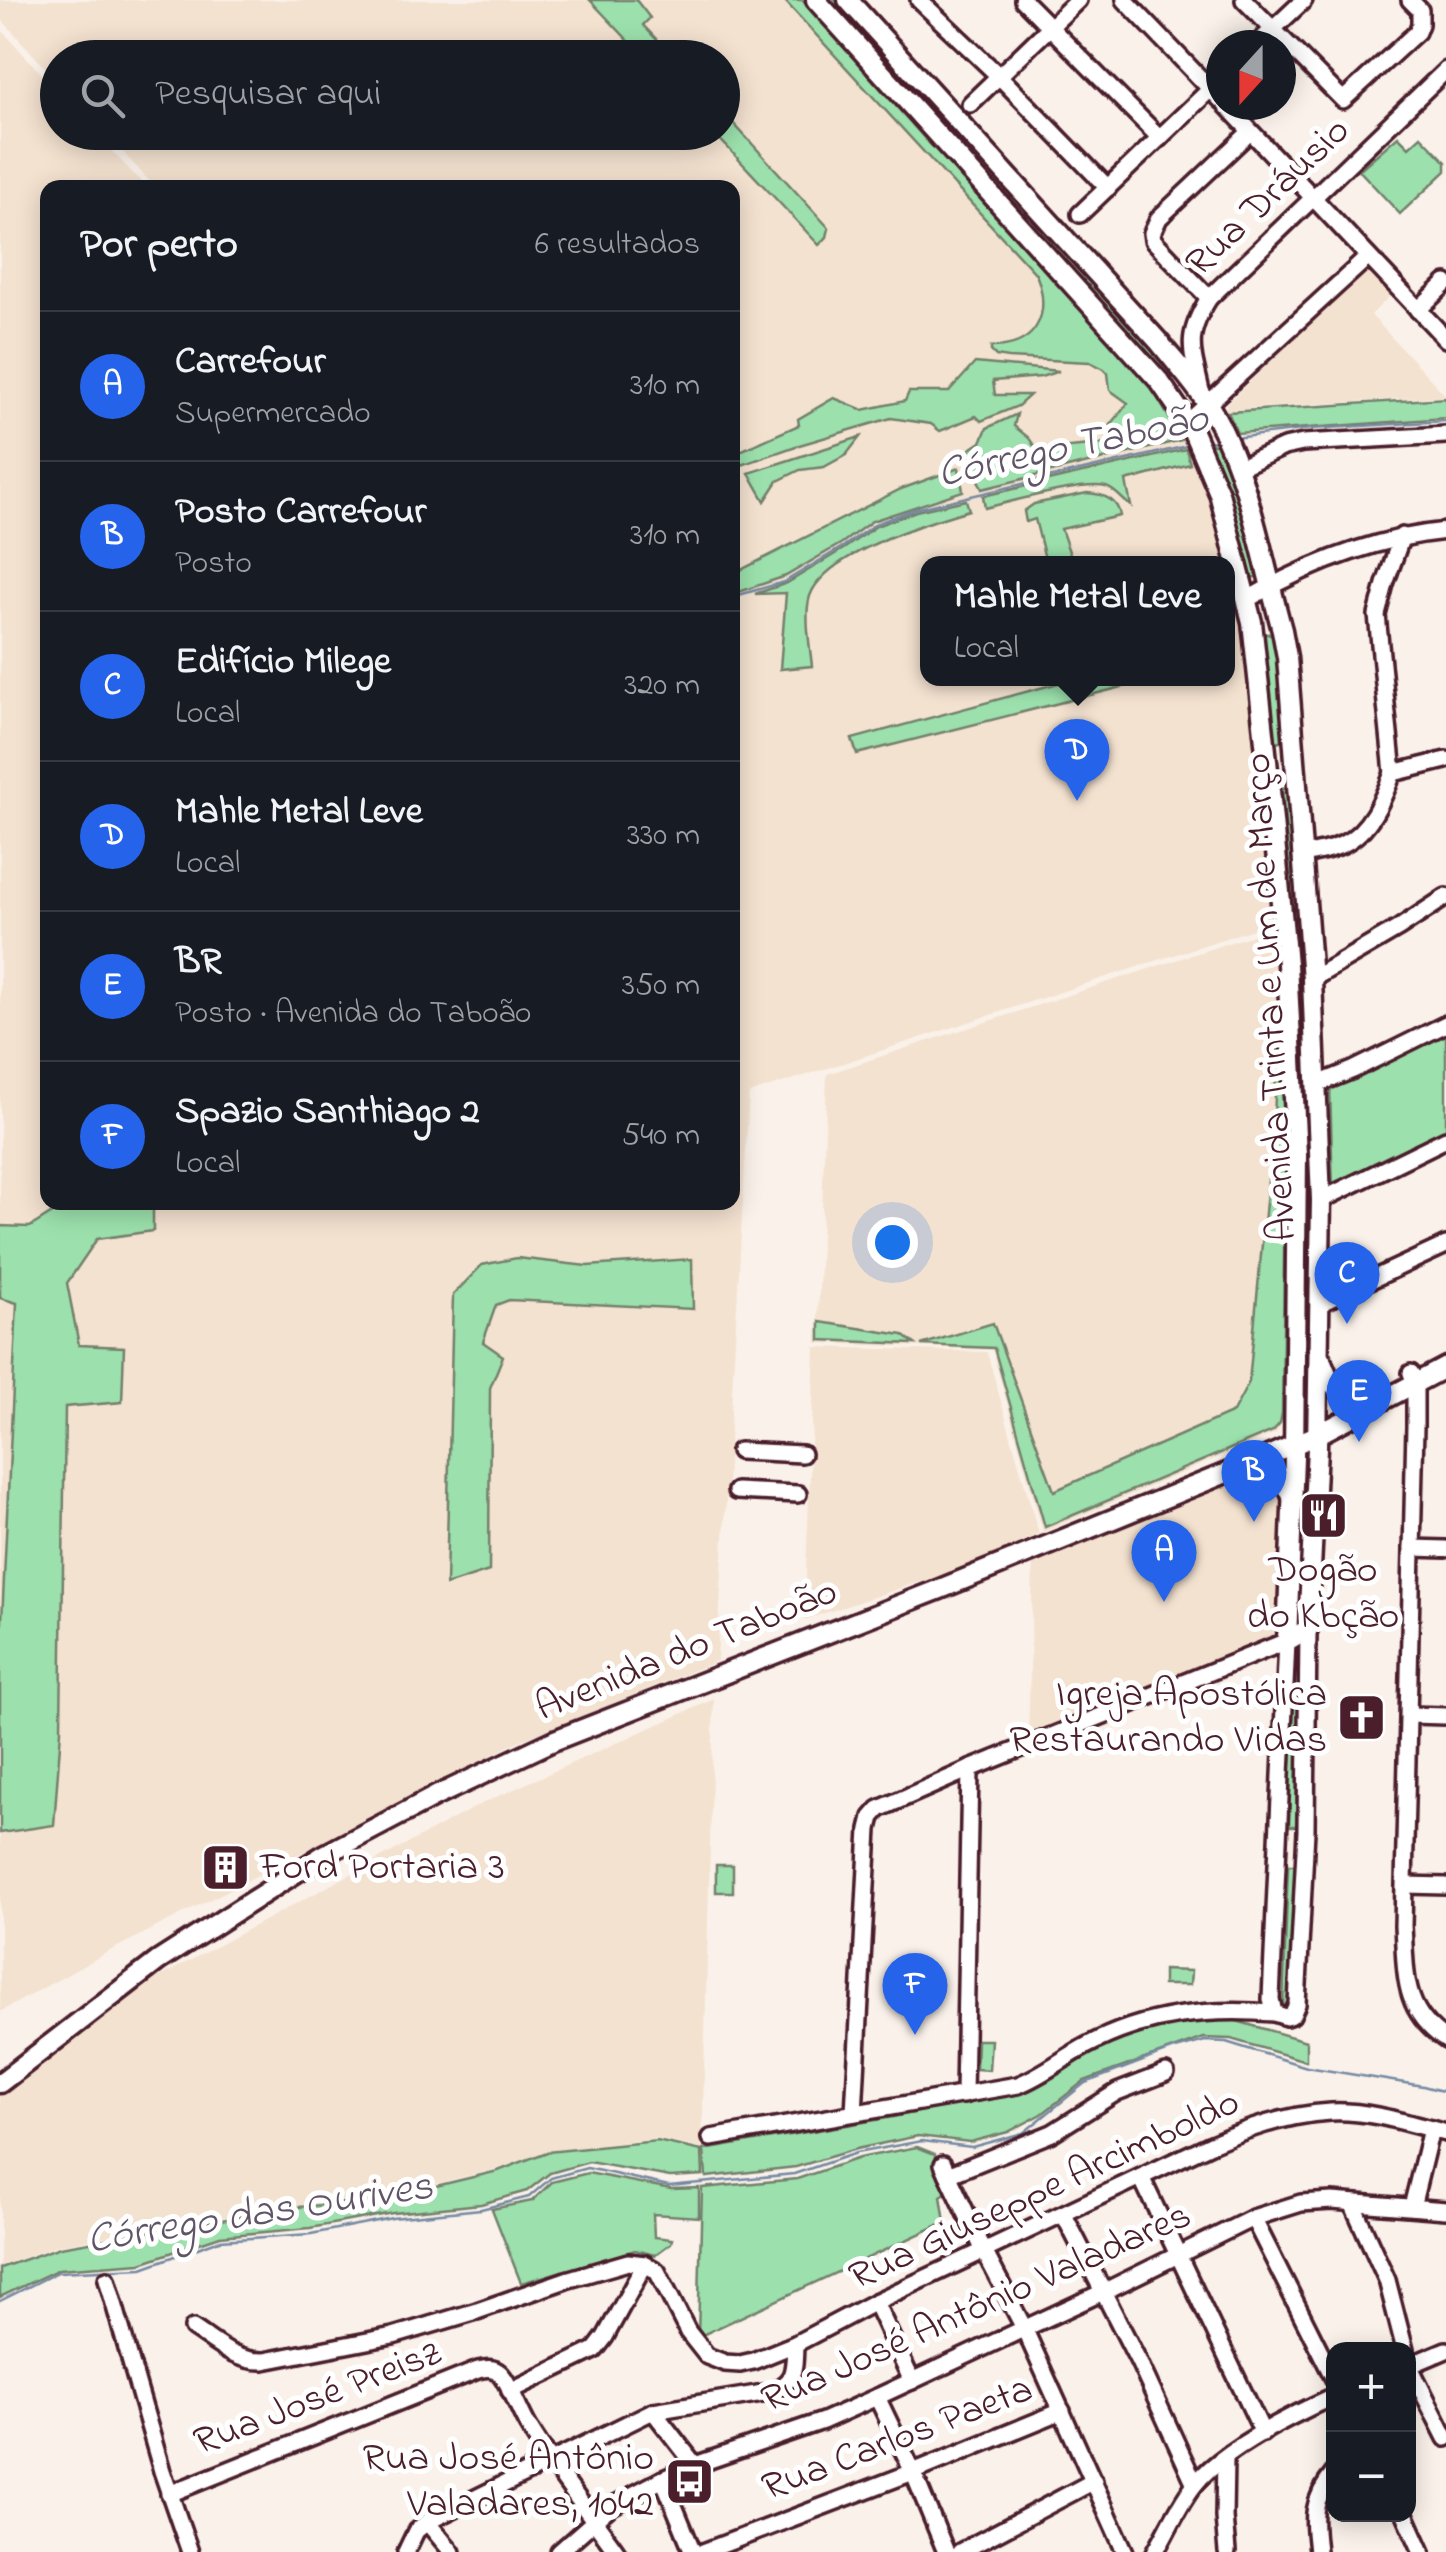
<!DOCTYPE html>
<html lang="pt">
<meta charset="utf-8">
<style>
:root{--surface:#171b24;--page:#20242c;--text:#f1f3f6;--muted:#9ea1a6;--line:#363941;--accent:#2563eb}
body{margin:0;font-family:"Indie Flower",sans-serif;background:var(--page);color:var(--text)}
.controls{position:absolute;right:30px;bottom:30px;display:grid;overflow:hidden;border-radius:20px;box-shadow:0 5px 25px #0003}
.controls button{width:90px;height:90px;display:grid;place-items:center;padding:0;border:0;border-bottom:2px solid var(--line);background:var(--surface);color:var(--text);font:50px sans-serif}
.compass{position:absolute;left:1206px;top:30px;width:90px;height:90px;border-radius:50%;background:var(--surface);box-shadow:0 5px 25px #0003;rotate:201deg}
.you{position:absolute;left:892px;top:1242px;width:35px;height:35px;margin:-25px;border:8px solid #fff;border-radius:50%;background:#1a73e8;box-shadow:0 0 0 15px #1a73e833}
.badge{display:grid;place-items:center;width:65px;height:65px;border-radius:50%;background:var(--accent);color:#fff;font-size:32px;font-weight:700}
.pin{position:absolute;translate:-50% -82px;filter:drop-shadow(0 2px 5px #0008)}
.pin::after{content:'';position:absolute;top:52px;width:35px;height:30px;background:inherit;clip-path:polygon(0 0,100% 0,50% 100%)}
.popup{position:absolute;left:920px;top:556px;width:315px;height:130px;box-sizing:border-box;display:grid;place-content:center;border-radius:20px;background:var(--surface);filter:drop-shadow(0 2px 8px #0005);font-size:32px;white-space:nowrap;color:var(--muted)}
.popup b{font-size:38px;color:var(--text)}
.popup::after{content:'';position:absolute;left:50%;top:100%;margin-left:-20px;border:20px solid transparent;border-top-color:var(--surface)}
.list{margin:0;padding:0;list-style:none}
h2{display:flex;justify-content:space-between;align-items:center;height:130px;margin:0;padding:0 40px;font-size:42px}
h2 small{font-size:32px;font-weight:400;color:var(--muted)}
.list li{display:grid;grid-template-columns:65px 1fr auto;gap:30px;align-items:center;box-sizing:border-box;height:150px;padding:0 40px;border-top:2px solid var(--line)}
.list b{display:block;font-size:38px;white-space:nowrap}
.list p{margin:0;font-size:32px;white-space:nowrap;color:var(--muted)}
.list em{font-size:32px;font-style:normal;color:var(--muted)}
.icon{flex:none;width:55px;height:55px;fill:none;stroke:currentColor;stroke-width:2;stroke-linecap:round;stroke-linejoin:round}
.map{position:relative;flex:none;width:1446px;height:2552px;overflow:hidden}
.search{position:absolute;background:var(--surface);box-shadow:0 5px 25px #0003;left:40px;top:40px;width:700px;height:110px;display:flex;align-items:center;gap:25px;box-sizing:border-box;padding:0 35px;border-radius:55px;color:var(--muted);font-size:38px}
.panel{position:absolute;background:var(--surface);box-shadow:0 5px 25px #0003;left:40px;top:180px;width:700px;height:1030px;border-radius:20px}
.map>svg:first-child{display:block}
</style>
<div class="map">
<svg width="1446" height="2552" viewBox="0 0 1446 2552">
<rect width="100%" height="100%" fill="#faf2ea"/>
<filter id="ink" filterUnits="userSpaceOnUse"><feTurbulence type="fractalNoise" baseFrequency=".01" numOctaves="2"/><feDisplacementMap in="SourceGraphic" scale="20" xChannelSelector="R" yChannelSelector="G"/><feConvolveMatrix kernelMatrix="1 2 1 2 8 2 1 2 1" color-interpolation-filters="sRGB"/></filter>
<g filter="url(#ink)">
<g fill="#f4e2d0" fill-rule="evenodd">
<path d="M0,0H807L914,123L1040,255L1156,387L1185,434L1205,480L1237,594L1256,706L1275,922L749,1094L717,1661L515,1743L108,1952L0,2012V28L57,91L58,132L95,133L146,187L48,188V1202H732V188L155,187L105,133L722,132V58H58L57,81L0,18ZM927,564H1227V678H927Z"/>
<polygon points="1371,266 1395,291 1371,315 1446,396 1226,410 1226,404"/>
<polygon points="1274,928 1288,1102 1284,1419 1276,1433 1043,1532 992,1350 817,1343 827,1074"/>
<polygon points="815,1347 987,1352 1039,1534 965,1567 804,1620"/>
<polygon points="1262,1469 1279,1477 1284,1501 1277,1622 1274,1634 1266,1640 1028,1736 1033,1562"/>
<polygon points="714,1699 702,2149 657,2139 547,2151 498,2169 376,2198 297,2205 58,2245 0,2266 0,2086 96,2011 481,1804"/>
</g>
<g fill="#9ce1ad" stroke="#73806c" stroke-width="2.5">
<polygon points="590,0 636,0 650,18 643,25 673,57 644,57"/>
<path d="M784,0H802L925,139L1034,252L1153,390L1182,440L982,489L966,452L981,442L987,428L1017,414L1014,426L1029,438L1037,450L1112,443L1110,426L1128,403L1110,390L1108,373L1104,369L1090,362L1008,358L996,356L991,351V347C1037,347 1052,314 1036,274Z"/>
<polygon points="825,0 837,0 1173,374 1170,384"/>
<polygon points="723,112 829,228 827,237 819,245 714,133 722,132"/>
<polygon points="1398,136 1409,147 1421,136 1446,162 1446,171 1400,214 1359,170"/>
<polygon points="975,363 1059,371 1041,377 993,381 995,395 1030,395 1018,406 981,421 976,416 940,431 931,424 891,418 796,446 733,468 733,454 799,425 798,419 834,398 863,410 905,401 909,392 949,392"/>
<polygon points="1446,398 1446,418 1237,433 1228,412"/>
<polygon points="860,437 846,455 824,467 800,470 778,481 765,501 749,473"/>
<polygon points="1220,443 1240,494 1259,576 1251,578 1226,488 1205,445"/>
<path d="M1186,449L1190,464L1126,481L1131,506C1123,501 1116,490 1106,487C1084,481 1011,502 985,508L983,496Z"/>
<polygon points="959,468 963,491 872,521 842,543 786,576 733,594 733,574 901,489"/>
<path d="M1087,493C1102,494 1118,499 1120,516L1061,529L1073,563H1046L1035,519L1026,522L1024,511L1034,504Z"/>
<path d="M966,500L969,510C928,522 825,553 810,596C804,614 810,647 812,666L780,669L786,593L755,594L787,583L845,548L876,526L916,511Z"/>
<polygon points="1274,633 1289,740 1273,742 1259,635"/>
<polygon points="1077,678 1154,679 857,754 852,739"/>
<polygon points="1291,787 1315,1073 1306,1074 1282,788"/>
<polygon points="1279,1018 1286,1101 1282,1413 1280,1423 1273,1431 1045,1527 994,1348 921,1345 993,1323 1054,1491 1233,1412 1249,1382 1274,1117"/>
<polygon points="1446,1034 1446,1135 1333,1191 1330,1086"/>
<polygon points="1300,1124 1307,1124 1308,1172 1314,1180 1307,1408 1300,1413"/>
<polygon points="68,1203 153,1203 153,1231 97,1239 67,1283 79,1345 124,1347 122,1402 65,1407 61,1730 54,1825 0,1833 0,1663 17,1303 0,1298 0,1226 30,1227"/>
<polygon points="517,1258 587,1266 692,1259 693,1309 509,1300 496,1305 483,1342 503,1356 490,1388 489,1571 446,1585 453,1295 482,1265"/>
<polygon points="820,1322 903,1335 915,1344 820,1340"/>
<polygon points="1310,1452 1306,1618 1296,1618 1300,1454"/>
<polygon points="1300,1655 1296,1826 1289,1826 1294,1657"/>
<rect x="716" y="1865" width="17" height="27"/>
<polygon points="1288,1865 1296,1865 1290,2008 1283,2008"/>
<polygon points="1163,1970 1191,1971 1190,1985 1163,1985"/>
<path d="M1219,2016L1306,2041V2061L1231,2039L1203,2038L1084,2081L1042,2114L1008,2132L970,2142L918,2136L856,2149L796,2167L706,2177L704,2150L893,2117L1029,2090C1049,2081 1063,2064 1081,2053C1123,2028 1172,2023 1219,2016Z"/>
<polygon points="977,2040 991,2040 989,2070 976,2069"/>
<polygon points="657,2141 702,2151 703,2175 670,2177 589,2162 550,2173 527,2191 481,2204 393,2213 310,2228 220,2236 141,2263 59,2269 0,2297 0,2268 60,2247 298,2207 378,2200 498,2171 547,2152"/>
<polygon points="917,2147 935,2154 950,2190 941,2196 945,2222 698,2337 702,2188 797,2179 859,2158"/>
<polygon points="588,2173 671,2189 699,2188 699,2217 653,2214 654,2237 672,2239 671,2243 655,2255 635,2250 521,2283 492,2209 532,2201 552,2182"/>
</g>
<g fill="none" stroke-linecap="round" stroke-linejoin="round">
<g stroke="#7689a4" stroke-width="2.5">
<polyline points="1233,438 1311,429 1446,421"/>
<polyline points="1204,443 1220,440"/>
<polyline points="732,597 784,582 844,546 875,524 915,509 1191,445"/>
<polyline points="0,2301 58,2272 142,2268 220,2240 311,2234 392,2218 481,2209 529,2197 551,2178 587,2168 669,2186 794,2174 856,2153 922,2141 972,2147 1023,2133 1085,2083 1172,2050 1205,2041 1226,2042 1307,2067 1423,2086 1446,2092"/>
</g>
<defs>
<g id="minor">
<polyline points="919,0 999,76 1108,188"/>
<polyline points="1023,0 1160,138"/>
<polyline points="1125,0 1221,100"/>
<polyline points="1244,0 1343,100 1417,32 1420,24 1420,10 1410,0"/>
<polyline points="1256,45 1304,0"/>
<polyline points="970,104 1078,0"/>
<polyline points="1226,105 1446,339"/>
<polyline points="1080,214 1221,79"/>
<polyline points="1209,298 1153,240 1152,233 1159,218 1250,132"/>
<polyline points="1418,310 1446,283"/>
<path d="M1201,391C1192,349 1184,338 1209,298L1446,70"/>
<polyline points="1188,422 1368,257"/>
<polyline points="1238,468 1284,447 1303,443 1446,435"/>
<path d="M1248,599C1310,563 1374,538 1446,531"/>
<polyline points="1393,773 1377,615 1385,584 1402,536"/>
<path d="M1304,855C1316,852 1332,850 1343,844C1370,831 1383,799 1393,773L1446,760"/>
<polyline points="1312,979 1399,928 1446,897"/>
<polyline points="1318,1084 1353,1070 1446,1024"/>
<polyline points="1321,1200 1446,1139"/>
<polyline points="1319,1304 1446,1245"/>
<path d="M1411,1373L1415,1383V1426L1403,1926C1406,1974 1402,2011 1446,2040"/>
<polyline points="739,1451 802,1454"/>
<polyline points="736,1491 798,1494"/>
<polyline points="1412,1548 1446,1549"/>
<polyline points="1409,1715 1446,1716"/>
<polyline points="1405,1885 1446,1886"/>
<polyline points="964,2095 970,1769"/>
<polyline points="854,2113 869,1829 872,1817 879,1809 970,1769 1287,1641 1271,1999 1274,2013 1286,2017 1292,2015 1297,2004 1306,1831 1308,1629"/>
<path d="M711,2138L1018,2085C1043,2075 1062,2059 1086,2046C1146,2014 1207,2008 1274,2013"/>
<polyline points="943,2164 984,2251 1024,2328 1125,2552"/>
<polyline points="948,2175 1052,2133 1117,2092 1166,2073"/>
<polyline points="1141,2177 1263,2433"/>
<polyline points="1352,2203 1387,2280 1405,2350"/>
<polyline points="1412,2207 1431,2129"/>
<polyline points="1064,2215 1139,2362 1195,2484"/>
<polyline points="1253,2218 1334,2379"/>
<polyline points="107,2279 162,2471 190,2552"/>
<polyline points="875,2302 912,2381"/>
<path d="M193,2328C216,2343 235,2362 264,2361L393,2336L477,2311L566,2280L628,2262L645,2264L657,2271L688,2332L707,2356L725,2363L740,2364L753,2361L795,2344L875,2302L1211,2144C1248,2128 1290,2114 1331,2112C1369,2110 1410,2124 1446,2133"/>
<polyline points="1408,2363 1446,2438"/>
<polyline points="1408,2366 1446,2350"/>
<polyline points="510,2391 595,2350 605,2337 645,2264"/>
<polyline points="877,2397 913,2472 946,2552"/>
<polyline points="653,2411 695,2465"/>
<polyline points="1225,2458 1224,2517 1227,2552"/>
<polyline points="663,2479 693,2552"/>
<path d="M169,2494L478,2370C486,2368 493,2367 500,2373C509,2381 521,2416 530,2429C556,2472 588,2511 617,2552"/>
<polyline points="1405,2514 1422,2552"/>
<polyline points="427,2522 452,2552"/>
<path d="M1317,2551C1313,2518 1311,2500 1334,2473"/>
<path d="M406,2552L416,2531L427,2522L653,2411L769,2392C796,2382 794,2370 795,2344"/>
<polyline points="559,2552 610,2507 663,2479 695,2465 823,2421 877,2397 1103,2292 1253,2218 1301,2203 1332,2201 1446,2210"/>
<polyline points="703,2552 913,2472 1062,2411"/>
<polyline points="960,2552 1094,2481"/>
<path d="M1155,2552C1168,2530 1179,2504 1195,2484C1224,2449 1292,2415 1334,2396"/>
</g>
<g id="major">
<polyline points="816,0 1160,382 1191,427 1219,493 1252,622 1268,770 1287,964 1297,1155 1294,1457 1287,1641"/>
<path d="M848,0L1159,342C1178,366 1200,389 1215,416C1249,477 1263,562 1282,630L1287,657L1312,979L1321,1200L1317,1448L1308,1629L1287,1641"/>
<path d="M1321,1359C1330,1385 1336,1394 1364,1399"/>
<path d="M1256,1461C1275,1468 1286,1480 1293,1499"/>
<polyline points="0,2083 158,1961 322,1856 436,1796 555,1740 940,1589 1256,1461 1317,1435 1446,1367"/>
</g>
</defs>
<use href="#minor" stroke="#4a1f2b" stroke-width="22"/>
<use href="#major" stroke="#4a1f2b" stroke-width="25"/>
<use href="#minor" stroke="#fff" stroke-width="15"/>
<use href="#major" stroke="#fff" stroke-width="18"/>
</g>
</g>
<defs>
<symbol id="restaurant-square" viewBox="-11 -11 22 22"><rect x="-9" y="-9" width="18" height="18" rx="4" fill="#4a1f2b" stroke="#fff"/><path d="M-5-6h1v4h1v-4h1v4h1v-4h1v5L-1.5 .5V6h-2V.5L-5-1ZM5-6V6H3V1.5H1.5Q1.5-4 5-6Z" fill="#fff"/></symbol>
<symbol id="church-square" viewBox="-11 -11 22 22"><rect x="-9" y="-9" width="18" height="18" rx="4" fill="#4a1f2b" stroke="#fff"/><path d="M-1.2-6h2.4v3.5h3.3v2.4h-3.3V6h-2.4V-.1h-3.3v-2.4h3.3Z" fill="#fff"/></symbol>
<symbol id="building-square" viewBox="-11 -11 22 22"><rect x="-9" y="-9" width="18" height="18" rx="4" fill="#4a1f2b" stroke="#fff"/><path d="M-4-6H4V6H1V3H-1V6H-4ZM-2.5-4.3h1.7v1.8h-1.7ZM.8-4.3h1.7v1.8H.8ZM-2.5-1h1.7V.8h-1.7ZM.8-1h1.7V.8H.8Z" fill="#fff"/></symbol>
<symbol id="bus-square" viewBox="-11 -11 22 22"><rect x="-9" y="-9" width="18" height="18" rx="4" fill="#4a1f2b" stroke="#fff"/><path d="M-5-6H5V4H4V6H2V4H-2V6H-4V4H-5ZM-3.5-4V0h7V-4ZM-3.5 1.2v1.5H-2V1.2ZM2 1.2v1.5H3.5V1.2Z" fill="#fff"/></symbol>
</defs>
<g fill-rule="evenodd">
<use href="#restaurant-square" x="1296" y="1488" width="55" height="55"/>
<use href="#church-square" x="1334" y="1690" width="55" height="55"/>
<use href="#building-square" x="198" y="1840" width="55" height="55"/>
<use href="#bus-square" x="662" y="2454" width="55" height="55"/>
</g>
<g text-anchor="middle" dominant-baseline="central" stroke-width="10" stroke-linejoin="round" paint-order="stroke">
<g font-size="40" fill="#4a1f2b" stroke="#fff">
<text transform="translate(1269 198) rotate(-44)">Rua Dráusio</text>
<text transform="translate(1272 997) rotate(-93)">Avenida Trinta e Um de Março</text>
<text transform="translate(687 1651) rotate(-22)">Avenida do Taboão</text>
<text transform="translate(1045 2191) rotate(-25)">Rua Giuseppe Arcimboldo</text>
<text transform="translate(977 2309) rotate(-24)">Rua José Antônio Valadares</text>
<text transform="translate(318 2399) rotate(-21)">Rua José Preisz</text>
<text transform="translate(898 2440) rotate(-21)">Rua Carlos Paeta</text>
</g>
<g font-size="40" fill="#4a1f2b" stroke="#fff" text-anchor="end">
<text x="1323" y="1571" text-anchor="middle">Dogão<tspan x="1323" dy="46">do Kbção</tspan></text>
<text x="1327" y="1695">Igreja Apostólica<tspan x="1327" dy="46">Restaurando Vidas</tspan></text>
<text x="260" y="1868" text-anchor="start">Ford Portaria 3</text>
<text x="654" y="2459">Rua José Antônio<tspan x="654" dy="46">Valadares, 1042</tspan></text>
</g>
<g font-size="42" font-style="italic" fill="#605467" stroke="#fff">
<text transform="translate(1073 447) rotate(-12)">Córrego Taboão</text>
<text transform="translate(260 2214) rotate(-9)">Córrego das Ourives</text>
</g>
</g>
</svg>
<div class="controls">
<button>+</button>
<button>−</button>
</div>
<svg class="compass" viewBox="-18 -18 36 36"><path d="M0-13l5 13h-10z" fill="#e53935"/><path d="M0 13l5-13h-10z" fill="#9ea1a6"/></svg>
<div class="you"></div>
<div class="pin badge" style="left:1164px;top:1602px">A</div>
<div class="pin badge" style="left:1254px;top:1522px">B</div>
<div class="pin badge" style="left:1347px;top:1324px">C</div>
<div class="pin badge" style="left:1077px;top:801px">D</div>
<div class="popup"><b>Mahle Metal Leve</b>Local</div>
<div class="pin badge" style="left:1359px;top:1442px">E</div>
<div class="pin badge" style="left:915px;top:2035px">F</div>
<div class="search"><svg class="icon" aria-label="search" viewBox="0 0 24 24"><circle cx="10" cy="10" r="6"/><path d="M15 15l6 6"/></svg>Pesquisar aqui</div>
<section class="panel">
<h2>Por perto<small>6 resultados</small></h2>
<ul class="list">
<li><span class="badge">A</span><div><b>Carrefour</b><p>Supermercado</p></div><em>310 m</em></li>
<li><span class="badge">B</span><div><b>Posto Carrefour</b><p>Posto</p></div><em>310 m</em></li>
<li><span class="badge">C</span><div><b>Edifício Milege</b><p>Local</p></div><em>320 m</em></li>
<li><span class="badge">D</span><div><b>Mahle Metal Leve</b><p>Local</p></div><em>330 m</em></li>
<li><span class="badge">E</span><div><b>BR</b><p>Posto · Avenida do Taboão</p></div><em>350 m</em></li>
<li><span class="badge">F</span><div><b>Spazio Santhiago 2</b><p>Local</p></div><em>540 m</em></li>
</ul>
</section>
</div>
